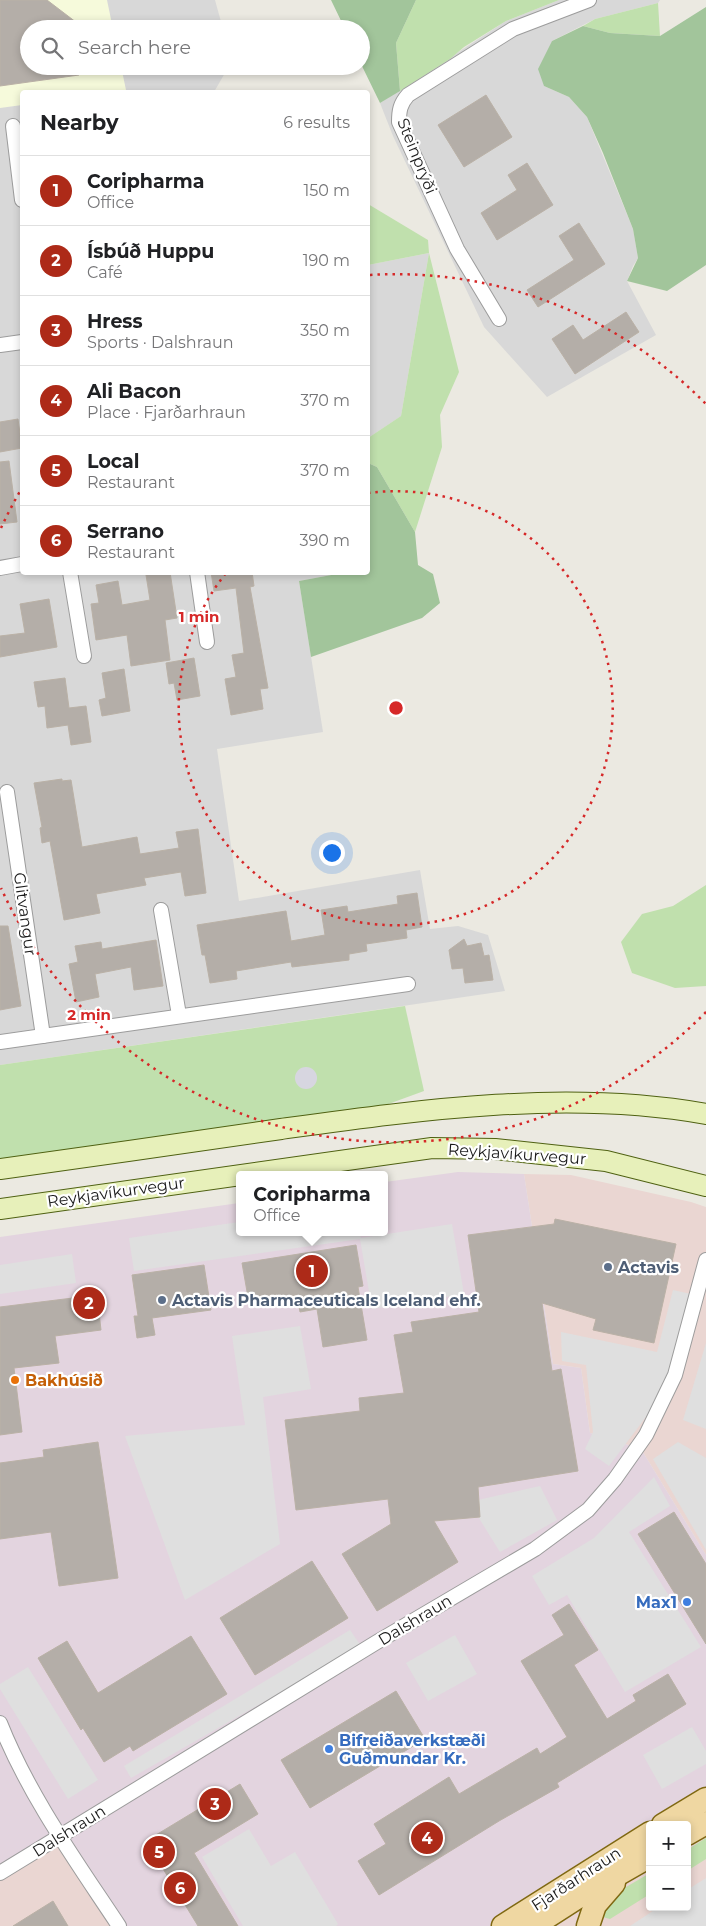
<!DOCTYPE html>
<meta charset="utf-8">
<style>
:root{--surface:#fff;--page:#f2f2f2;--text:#202124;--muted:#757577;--line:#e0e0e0;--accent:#ad2a18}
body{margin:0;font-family:Montserrat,sans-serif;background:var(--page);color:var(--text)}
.controls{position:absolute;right:15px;bottom:15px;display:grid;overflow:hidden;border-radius:5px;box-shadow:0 2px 8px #0003}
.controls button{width:45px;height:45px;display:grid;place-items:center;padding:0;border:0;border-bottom:1px solid var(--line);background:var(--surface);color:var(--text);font:25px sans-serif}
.you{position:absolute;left:331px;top:852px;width:18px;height:18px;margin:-12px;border:4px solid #fff;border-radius:50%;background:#1a73e8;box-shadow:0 0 0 8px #1a73e833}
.badge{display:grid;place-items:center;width:32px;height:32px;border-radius:50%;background:var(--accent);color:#fff;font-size:16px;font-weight:700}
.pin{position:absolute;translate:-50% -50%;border:2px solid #fff;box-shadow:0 1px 5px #0006}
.popup{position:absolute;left:236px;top:1171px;width:152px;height:65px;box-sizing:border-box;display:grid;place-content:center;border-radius:5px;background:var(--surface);filter:drop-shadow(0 1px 4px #0005);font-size:16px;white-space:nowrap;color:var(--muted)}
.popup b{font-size:19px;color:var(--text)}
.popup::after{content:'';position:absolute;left:50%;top:100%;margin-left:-10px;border:10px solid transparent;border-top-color:var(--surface)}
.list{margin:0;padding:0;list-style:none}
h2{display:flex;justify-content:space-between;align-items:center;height:65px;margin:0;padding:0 20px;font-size:21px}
h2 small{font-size:16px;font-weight:400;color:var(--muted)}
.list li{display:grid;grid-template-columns:32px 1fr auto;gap:15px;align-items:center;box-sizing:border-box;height:70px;padding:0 20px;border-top:1px solid var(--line)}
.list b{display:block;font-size:19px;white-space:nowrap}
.list p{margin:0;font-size:16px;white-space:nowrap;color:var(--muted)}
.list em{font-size:16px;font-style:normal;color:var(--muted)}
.icon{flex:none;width:28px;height:28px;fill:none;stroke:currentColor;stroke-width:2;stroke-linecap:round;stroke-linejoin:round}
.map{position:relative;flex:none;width:706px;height:1926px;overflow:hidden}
.search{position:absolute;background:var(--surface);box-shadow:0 2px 8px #0003;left:20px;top:20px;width:350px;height:55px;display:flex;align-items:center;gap:12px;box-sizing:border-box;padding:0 18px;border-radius:28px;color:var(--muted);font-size:19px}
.panel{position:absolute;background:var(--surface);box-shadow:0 2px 8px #0003;left:20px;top:90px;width:350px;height:485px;border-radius:5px}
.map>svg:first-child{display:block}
</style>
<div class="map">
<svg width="706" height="1926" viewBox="0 0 706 1926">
<rect width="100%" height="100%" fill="#ebe9e1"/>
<g fill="#d8d8d8">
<polygon points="0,0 215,0 223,29 29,29 29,66 229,66 214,92 22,92 22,572 342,573 299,581 323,732 217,749 239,901 420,870 430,929 458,926 488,935 505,991 0,1065"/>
<polygon points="559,0 660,0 658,3 595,19 552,41 544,86 569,97 587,117 633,229 638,258 633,266 627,281 656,335 547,397 484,327 393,136 380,103 506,21"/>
<polygon points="429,253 401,416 368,438 368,265"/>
</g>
<g fill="#ead6d2">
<polygon points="524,1174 571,1175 691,1202 706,1207 706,1555 641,1449 590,1433 581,1368 553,1364"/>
<polygon points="706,1812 706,1926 521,1926 650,1846 650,1907 687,1907 687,1825"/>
<polygon points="61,1833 119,1926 0,1926 0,1872"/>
</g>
<polygon fill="#e3d4df" points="458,1172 524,1174 553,1364 581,1368 590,1433 641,1449 706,1555 706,1812 650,1825 521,1926 119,1926 61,1833 0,1872 0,1237 239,1203 240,1232 384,1232 385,1182"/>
<polygon fill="#f6fadb" points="0,0 107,0 113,29 29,29 29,66 121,66 126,90 106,92 22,92 22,105 0,108"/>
<g fill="#c0e0ad">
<polygon points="416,0 559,0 506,21 464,47 450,59 400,91 396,43"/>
<polygon points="658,3 660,36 610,33 583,26 595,19"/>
<polygon points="368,204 428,240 429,253 459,372 440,415 442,447 415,532 377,467 368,463 368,438 401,416 429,253 368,265"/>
<polygon points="706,885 706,986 675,988 632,973 621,942 642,914 673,906"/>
<polygon points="405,1006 424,1091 383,1106 0,1160 0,1065"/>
<polygon points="706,1838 706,1859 687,1871 687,1850"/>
<polygon points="650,1873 650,1894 610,1919 599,1916 609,1897"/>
</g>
<g fill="#a2c59b">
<polygon points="331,0 416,0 396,43 400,91 380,103 361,64 361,29 345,29"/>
<polygon points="706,7 706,265 667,291 627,281 638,258 633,229 603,153 587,117 569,97 544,86 538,69 552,41 583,26 610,33 660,36"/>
<polygon points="368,463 377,467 415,532 418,565 433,574 440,603 422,618 311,657 299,581 342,573 368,572"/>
</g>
<g fill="#dfdfdf">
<polygon points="239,1222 240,1232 359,1232 361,1238 452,1224 464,1294 372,1309 360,1239 134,1271 129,1238"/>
<polygon points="72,1254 76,1283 0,1294 0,1265"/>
<polygon points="673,1290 691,1294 661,1397 609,1466 585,1449 593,1432 586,1365 562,1361 561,1332 657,1352"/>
<polygon points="300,1326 311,1389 263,1397 280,1544 185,1600 125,1436 245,1425 232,1336"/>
<polygon points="706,1343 706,1429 683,1420"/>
<polygon points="678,1442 706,1458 706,1550 653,1459"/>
<polygon points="654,1477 670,1506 629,1532 701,1647 625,1692 567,1595 549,1605 532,1576 594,1538"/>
<polygon points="540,1486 557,1520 500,1552 469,1502"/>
<polygon points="350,1630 361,1646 131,1778 124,1766"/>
<polygon points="455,1635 477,1674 428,1701 406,1663"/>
<polygon points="28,1667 98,1780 68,1799 0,1689 0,1684"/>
<polygon points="692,1727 706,1751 706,1764 662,1789 643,1755"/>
<polygon points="249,1829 271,1866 295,1852 338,1924 336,1926 243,1926 202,1857"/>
<polygon points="706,1878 706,1926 630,1926 659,1907 687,1907 687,1890"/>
</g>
<circle fill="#d7d6e0" cx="306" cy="1078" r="11"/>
<g fill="#b4aea8" stroke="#bab1a6">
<polygon points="0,0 47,0 85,29 29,29 29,66 78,66 79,75 0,86"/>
<polygon points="486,95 512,137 464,167 438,125"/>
<polygon points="527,163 553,205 497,240 481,213 517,190 508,175"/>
<polygon points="579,223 605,264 538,307 527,290 574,260 559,236"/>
<polygon points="626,312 639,332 575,374 552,339 573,325 583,340"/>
<polygon points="18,419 22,448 0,452 0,422"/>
<polygon points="9,461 17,522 0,524 0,462"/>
<polygon points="170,572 177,618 165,620 170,660 131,666 127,635 96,640 91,604 99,603 96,585 118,581 122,605 150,600 146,575"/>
<polygon points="211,572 252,572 254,586 250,587 268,688 260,689 263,709 231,715 225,679 236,677 232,655 244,653 236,588 214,591"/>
<polygon points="49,599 57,647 0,657 0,636 25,633 20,604"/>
<polygon points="194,658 200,696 177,700 174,683 169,684 166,663"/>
<polygon points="124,669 130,711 102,716 99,700 106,698 102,673"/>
<polygon points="65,678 69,708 86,706 91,742 71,745 68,725 47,728 45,706 38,707 34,682"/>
<polygon points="62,779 62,781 71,780 82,847 137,837 140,854 179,848 176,832 198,829 206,893 185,896 181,872 144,878 146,885 96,894 100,913 64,920 50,841 42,843 40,828 42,827 34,783"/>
<polygon points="417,893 422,927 406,930 407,938 366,944 367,951 349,954 349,960 292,967 291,962 236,971 237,979 210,983 205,955 202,955 197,925 286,911 291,941 325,935 321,910 347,906 348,912 398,904 397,896"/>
<polygon points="0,926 8,926 21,1006 0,1010"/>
<polygon points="464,939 467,946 481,943 484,956 489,955 493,980 465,983 463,968 452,969 449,950"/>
<polygon points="156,940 163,986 134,990 131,967 95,974 99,997 76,1002 69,964 78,962 75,946 101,942 102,949"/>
<polygon points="555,1219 676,1244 654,1343 593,1330 596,1319 542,1303 552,1371 561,1369 578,1471 478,1487 480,1517 434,1521 458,1562 377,1611 342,1554 391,1524 388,1499 296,1510 285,1420 360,1411 359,1398 404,1393 394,1335 413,1332 411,1322 479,1312 468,1235 554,1224"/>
<polygon points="356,1245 363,1286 358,1287 367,1340 323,1347 317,1309 300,1312 297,1295 249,1303 242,1263"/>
<polygon points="204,1265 211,1310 152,1318 155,1335 137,1338 134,1316 138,1316 132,1275"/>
<polygon points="97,1295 101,1330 55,1336 59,1363 14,1368 22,1432 0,1435 0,1307"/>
<polygon points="98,1442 118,1578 59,1586 51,1532 0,1539 0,1463 44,1457 43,1450"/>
<polygon points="674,1512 706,1564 706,1644 638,1534"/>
<polygon points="312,1561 348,1618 255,1675 220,1618"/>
<polygon points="569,1604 598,1650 574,1665 607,1719 636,1701 633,1695 668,1674 686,1704 557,1783 559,1787 499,1821 379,1895 358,1861 386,1844 374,1824 449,1777 459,1794 537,1748 540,1754 567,1737 521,1661 564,1635 552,1615"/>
<polygon points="191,1636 227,1694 133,1751 130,1746 104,1762 83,1728 81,1730 38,1658 67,1641 98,1693"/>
<polygon points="396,1691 425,1739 310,1808 281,1760"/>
<polygon points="240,1784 258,1814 194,1853 238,1926 198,1926 146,1841"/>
<polygon points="53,1901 68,1926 13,1926"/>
</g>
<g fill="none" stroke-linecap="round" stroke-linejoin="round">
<defs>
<g id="minor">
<polyline points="13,126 22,200"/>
<path d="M499,319L457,249L399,122C399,111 400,104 408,95L513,29L589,0"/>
<polyline points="0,345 22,342"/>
<polyline points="0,568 22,564"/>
<polyline points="70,572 84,656"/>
<polyline points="197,572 207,642"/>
<polyline points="7,792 43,1036"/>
<polyline points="161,910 179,1015"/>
<polyline points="0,1042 408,984"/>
<path d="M0,1723C29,1796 76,1861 119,1926"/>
<polyline points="0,1873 377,1642 535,1549 588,1510 615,1479 646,1435 675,1375 706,1260"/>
</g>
<g id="secondary">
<path d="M0,1169C94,1156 187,1143 281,1129C419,1110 567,1089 706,1114"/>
<polyline points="0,1209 432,1148 495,1149 606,1161 706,1186"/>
</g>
<g id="primary">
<polyline points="663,1825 706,1799"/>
<polyline points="687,1834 706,1823"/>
<polyline points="503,1926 650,1833"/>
<polyline points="533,1926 575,1899 650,1856"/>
<polyline points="588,1926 595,1905 614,1883"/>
</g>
</defs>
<use href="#minor" stroke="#9c9c9c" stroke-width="16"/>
<use href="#secondary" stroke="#4f6112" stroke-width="22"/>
<use href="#primary" stroke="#7f6812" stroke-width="25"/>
<use href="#minor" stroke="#fff" stroke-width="14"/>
<use href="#secondary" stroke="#e7f0ba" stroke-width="20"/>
<use href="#primary" stroke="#efd7a2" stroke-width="22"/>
</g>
<g fill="none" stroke="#d62828" stroke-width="2.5" stroke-dasharray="2.5 5">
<path d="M368 493A217 217 0 1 1 226 573"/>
<path d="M706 1012A434 434 0 0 1 1 888M1 528A434 434 0 0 1 22 488M370 275A434 434 0 0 1 706 404"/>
</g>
<g fill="#5c6f8a" stroke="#fff" stroke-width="2">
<circle cx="608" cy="1267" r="5"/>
<circle cx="162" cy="1300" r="5"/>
</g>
<circle fill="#e8710a" stroke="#fff" stroke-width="2" cx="15" cy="1380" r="5"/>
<g fill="#3f7fe0" stroke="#fff" stroke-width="2">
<circle cx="687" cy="1602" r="5"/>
<circle cx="329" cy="1749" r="5"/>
</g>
<g text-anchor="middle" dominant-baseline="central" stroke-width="4.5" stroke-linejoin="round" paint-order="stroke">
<g font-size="16" fill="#1b1b1b" stroke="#fff">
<text transform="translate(417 156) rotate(68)">Steinprýði</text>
<text transform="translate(25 914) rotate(82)">Glitvangur</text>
<text transform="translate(517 1154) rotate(4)">Reykjavíkurvegur</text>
<text transform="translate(116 1192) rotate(-8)">Reykjavíkurvegur</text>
<text transform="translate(415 1620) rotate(-31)">Dalshraun</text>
<text transform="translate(69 1831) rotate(-32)">Dalshraun</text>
<text transform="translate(576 1879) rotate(-33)">Fjarðarhraun</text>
</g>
<g font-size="16" font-weight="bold" fill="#4e5e75" stroke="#fff" text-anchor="start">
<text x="618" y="1267">Actavis</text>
<text x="172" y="1300">Actavis Pharmaceuticals Iceland ehf.</text>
</g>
<g font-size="16" font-weight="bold" fill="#c56008" stroke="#fff" text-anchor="start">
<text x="25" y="1380">Bakhúsið</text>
</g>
<g font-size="16" font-weight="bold" fill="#366cbe" stroke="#fff" text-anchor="end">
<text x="677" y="1602">Max1</text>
<text x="339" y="1740" text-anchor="start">Bifreiðaverkstæði<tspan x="339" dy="18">Guðmundar Kr.</tspan></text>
</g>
</g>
<circle cx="396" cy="708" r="8" fill="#d62828" stroke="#fff" stroke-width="2.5"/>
<g font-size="15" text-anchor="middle" font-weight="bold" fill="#d62828" stroke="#fff" stroke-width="4.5" stroke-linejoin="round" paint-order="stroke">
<text x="199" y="622">1 min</text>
<text x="89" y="1020">2 min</text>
</g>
</svg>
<div class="controls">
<button>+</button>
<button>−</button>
</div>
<div class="you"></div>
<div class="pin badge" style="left:312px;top:1271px">1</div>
<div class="popup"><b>Coripharma</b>Office</div>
<div class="pin badge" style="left:89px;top:1303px">2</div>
<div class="pin badge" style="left:215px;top:1804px">3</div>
<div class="pin badge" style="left:427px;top:1838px">4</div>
<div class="pin badge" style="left:159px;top:1852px">5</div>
<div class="pin badge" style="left:180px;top:1888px">6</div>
<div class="search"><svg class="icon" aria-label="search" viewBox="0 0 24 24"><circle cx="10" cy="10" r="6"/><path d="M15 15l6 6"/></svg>Search here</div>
<section class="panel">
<h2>Nearby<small>6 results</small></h2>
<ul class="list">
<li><span class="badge">1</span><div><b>Coripharma</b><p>Office</p></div><em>150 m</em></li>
<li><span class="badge">2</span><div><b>Ísbúð Huppu</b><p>Café</p></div><em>190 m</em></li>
<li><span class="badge">3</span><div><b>Hress</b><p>Sports · Dalshraun</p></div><em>350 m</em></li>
<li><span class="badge">4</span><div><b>Ali Bacon</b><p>Place · Fjarðarhraun</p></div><em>370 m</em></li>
<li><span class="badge">5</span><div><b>Local</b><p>Restaurant</p></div><em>370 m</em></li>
<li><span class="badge">6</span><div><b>Serrano</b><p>Restaurant</p></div><em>390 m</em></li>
</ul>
</section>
</div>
